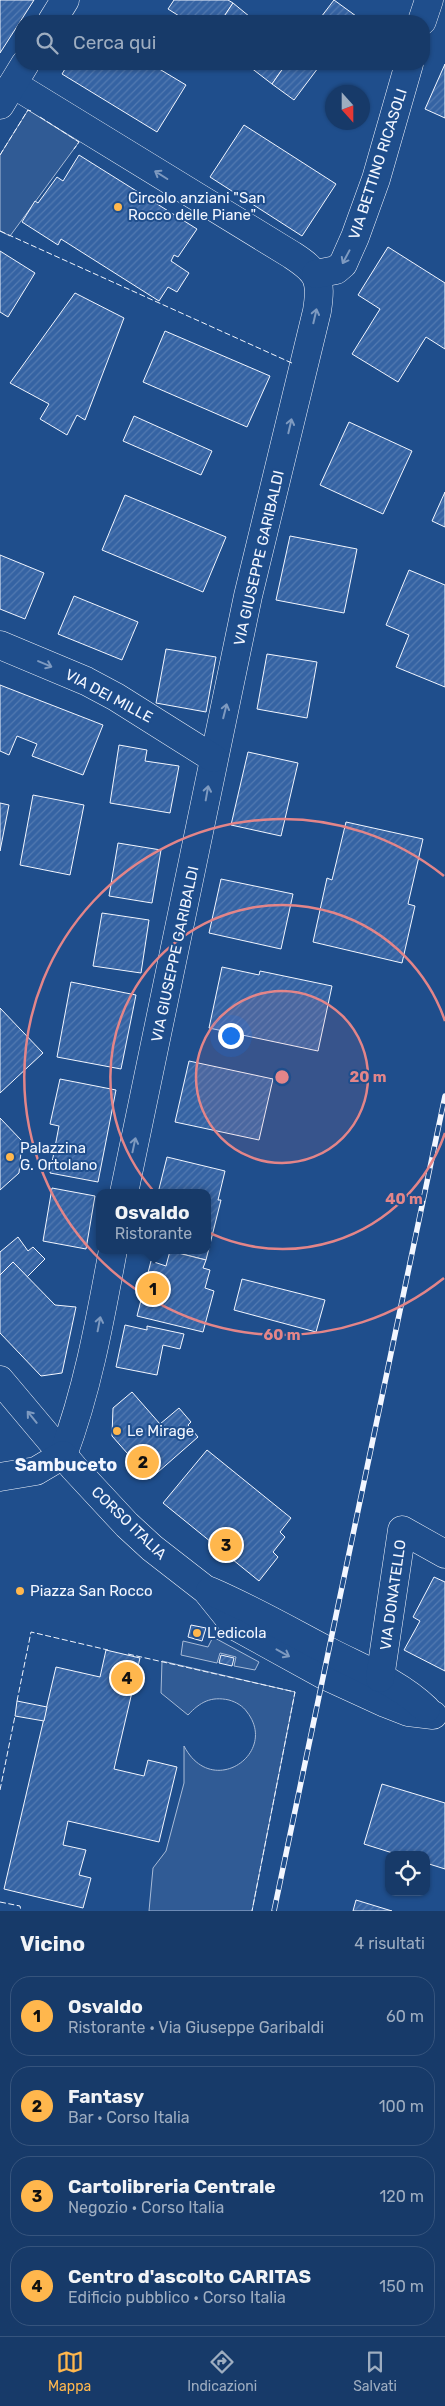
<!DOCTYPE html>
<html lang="it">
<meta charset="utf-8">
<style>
:root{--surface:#173a69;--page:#20416f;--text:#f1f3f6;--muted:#9eadc0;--line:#36547d;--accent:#ffb74d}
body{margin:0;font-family:Rubik,sans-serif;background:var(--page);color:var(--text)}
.controls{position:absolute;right:15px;bottom:15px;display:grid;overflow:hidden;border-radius:10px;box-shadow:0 1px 4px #0004}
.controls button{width:45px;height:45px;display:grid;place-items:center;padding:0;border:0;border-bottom:1px solid var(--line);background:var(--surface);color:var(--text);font:25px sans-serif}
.compass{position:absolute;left:325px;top:85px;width:45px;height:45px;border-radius:50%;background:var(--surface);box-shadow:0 1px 4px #0004;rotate:159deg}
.you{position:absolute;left:230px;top:1035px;width:18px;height:18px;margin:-12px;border:4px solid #fff;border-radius:50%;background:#1a73e8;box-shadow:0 0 0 8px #1a73e833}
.badge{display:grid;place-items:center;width:32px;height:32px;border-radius:50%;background:var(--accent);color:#111;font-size:16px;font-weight:700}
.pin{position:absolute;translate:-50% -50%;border:2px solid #fff;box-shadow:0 1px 5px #0006}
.popup{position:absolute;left:96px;top:1189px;width:115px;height:65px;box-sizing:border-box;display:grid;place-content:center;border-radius:10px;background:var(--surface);filter:drop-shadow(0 1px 4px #0005);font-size:16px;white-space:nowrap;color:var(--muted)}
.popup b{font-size:19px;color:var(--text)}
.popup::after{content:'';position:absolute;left:50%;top:100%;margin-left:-10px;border:10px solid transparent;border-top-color:var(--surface)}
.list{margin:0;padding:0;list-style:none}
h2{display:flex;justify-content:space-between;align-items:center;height:65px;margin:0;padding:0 20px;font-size:21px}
h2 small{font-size:16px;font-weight:400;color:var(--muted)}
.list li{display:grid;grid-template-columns:32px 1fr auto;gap:15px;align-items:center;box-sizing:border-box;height:80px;margin:0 10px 10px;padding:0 10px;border:1px solid var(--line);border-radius:20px}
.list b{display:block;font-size:19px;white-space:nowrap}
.list p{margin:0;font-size:16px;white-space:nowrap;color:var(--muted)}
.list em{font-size:16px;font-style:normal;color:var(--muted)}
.icon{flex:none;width:28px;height:28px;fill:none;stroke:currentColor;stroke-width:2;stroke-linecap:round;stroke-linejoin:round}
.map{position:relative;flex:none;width:445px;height:1911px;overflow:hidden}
.search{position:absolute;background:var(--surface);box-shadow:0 1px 4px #0004;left:15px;right:15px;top:15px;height:55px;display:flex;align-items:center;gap:12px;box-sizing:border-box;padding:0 18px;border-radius:20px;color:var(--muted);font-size:19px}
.sheet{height:425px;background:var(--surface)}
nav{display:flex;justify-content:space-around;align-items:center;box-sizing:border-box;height:70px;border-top:1px solid var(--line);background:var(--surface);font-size:14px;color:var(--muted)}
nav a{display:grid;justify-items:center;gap:2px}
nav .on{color:var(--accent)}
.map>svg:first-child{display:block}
</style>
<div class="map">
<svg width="445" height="1911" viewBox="0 0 445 1911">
<defs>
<pattern id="building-hatch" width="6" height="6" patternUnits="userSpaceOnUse" patternTransform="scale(1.25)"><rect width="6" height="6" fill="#3563a3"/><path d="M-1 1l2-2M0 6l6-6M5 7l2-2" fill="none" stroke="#537ab1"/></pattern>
</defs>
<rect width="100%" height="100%" fill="#1f4e8c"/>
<g fill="#305b95" stroke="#a8bbd7">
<polygon points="28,110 79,142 10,236 0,231 0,155"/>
<polygon points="213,1637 259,1662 255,1670 234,1666 236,1657 220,1653 217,1663 181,1655 183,1641 208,1647"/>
<path d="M162,1661L295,1692L252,1911H149L153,1868L166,1851L184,1783V1746C212,1800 279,1753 247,1712C243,1706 236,1702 229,1700C211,1696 200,1702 188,1715L161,1693Z"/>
</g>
<g fill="url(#building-hatch)" stroke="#f2f6ff">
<polygon points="0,0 34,0 0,53"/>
<polygon points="174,0 228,0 233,3 221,21 187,21 168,9"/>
<polygon points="334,0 356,16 353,21 318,21"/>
<polygon points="233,3 255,21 221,21"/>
<polygon points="68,64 151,64 186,85 157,132 62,74"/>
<polygon points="246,64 286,64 272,84"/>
<polygon points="286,64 321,64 294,100 272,84"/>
<polygon points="445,64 445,118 425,109"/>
<polygon points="244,125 336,184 302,236 210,177"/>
<polygon points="79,155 197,229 178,257 174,255 171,261 189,273 177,292 168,287 159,301 61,239 58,245 22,222 35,201 38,203 57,177 63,181"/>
<polygon points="388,247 445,283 445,349 426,337 398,382 352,354 380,309 358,295"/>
<polygon points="0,251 35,273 8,317 0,312"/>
<polygon points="75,293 124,318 85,420 77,415 67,435 40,419 49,404 10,383"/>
<polygon points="165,331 270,376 247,427 143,382"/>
<polygon points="134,416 212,451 201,475 123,441"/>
<polygon points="349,422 412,451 383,514 320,485"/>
<polygon points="445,492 445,527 432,521"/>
<polygon points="125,495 226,537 203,592 102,550"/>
<polygon points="290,536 357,549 344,613 276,600"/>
<polygon points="0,555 44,573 25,619 0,609"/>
<polygon points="409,570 445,585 445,687 396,667 409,635 386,625"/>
<polygon points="74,596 138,622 122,660 58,634"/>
<polygon points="166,649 216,657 206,712 156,703"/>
<polygon points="267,654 317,662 307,718 257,709"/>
<polygon points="0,685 103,725 83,775 32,756 37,744 17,736 9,755 0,751"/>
<polygon points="119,745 147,750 145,761 179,766 170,813 110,803"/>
<polygon points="248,752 298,763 281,836 231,825"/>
<polygon points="33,795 84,805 70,875 20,865"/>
<polygon points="0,803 9,805 0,851"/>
<polygon points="346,822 423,839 408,904 415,906 402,963 313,942 327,878 332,880"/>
<polygon points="118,843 161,850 152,903 109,896"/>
<polygon points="221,879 293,894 281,949 209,933"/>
<polygon points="102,913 149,920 141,973 93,966"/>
<polygon points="222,967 259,975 260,971 332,986 318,1051 209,1028"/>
<polygon points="71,982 136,995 121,1069 57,1057"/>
<polygon points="0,1008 43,1053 0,1093"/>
<polygon points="189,1061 273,1079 259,1140 175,1122"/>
<polygon points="60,1079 116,1090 98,1182 50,1173 59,1126 50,1124"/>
<polygon points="0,1118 22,1141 19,1173 0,1190"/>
<polygon points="167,1157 225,1171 218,1200 221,1200 206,1260 170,1251 207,1250 207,1193 158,1193"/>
<polygon points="52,1188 95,1196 86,1249 43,1241"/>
<polygon points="18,1237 28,1251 33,1247 45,1259 27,1277 13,1262 0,1275 0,1252"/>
<polygon points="170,1251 206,1260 203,1268 210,1270 205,1288 214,1291 203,1332 137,1316 151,1261 166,1266"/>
<polygon points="13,1262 55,1305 76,1307 62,1373 41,1376 0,1333 0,1275"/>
<polygon points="242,1279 325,1300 316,1332 234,1310"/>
<polygon points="125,1325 147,1330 147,1326 184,1334 180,1349 163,1345 157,1375 116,1367"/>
<polygon points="132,1392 160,1424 179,1408 191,1422 188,1425 198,1437 150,1479 112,1436 113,1408"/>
<polygon points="207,1450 291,1518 280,1532 285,1537 273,1552 278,1557 259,1581 163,1503"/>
<polygon points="434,1577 445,1582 445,1671 404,1650 420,1621 413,1617"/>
<polygon points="191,1625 206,1628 202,1641 188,1637"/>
<polygon points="106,1650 140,1658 114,1769 144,1776 148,1760 177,1767 159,1842 68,1821 63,1845 86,1850 79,1875 91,1878 83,1908 4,1889 56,1667 100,1677"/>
<polygon points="221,1655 234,1658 232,1666 219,1663"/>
<polygon points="17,1701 47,1707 44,1721 15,1716"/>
<polygon points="382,1784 445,1803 445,1869 426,1863 426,1855 399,1855 364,1844"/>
<polygon points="356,1900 392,1911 353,1911"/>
</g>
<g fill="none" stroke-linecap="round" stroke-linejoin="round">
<defs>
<g id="minor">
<polyline points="52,21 65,0"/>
<polyline points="422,21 429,0"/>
<path d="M13,84L292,255C318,272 322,279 317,311L248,596L124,1193"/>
<polyline points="0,105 25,64"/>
<polyline points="316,274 336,270 343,264 355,237 376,179 409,64"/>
<polyline points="0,645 86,681 116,697 213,758"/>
<polyline points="0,1380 74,1468 127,1525 152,1548 206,1590 235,1626 324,1675 385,1703 408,1712 433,1715"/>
<path d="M63,1455C88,1388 100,1320 113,1250"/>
<polyline points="0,1477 36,1471 63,1455"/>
<path d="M210,1591C252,1609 290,1631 330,1652C363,1669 399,1683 426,1709"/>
<polyline points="380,1678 402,1530 445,1554"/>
</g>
</defs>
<use href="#minor" stroke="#f2f6ff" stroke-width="29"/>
<use href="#minor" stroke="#1f4e8c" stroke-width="28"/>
<defs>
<polyline id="rail" points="274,1911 445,1096"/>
</defs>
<use href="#rail" stroke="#f2f6ff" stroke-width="5.5"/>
<use href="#rail" stroke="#1f4e8c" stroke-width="4" stroke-dasharray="11" stroke-linecap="butt"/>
<g stroke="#f2f6ff" stroke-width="1" stroke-dasharray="6 2.5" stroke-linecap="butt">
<polyline points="40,117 79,142 74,149"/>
<polyline points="0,155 28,110 31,111"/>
<polyline points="0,231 294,364"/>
<polyline points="128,1654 295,1692 252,1911"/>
<polyline points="17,1701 31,1632 108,1650"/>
<polyline points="0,1790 15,1716"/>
<polyline points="0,1902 20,1906 21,1911"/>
</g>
</g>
<defs><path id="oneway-shaft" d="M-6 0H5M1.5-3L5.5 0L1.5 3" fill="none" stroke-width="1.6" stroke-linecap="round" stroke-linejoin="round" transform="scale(1.25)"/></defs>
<g stroke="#7e9ac0">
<use href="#oneway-shaft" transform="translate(161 175) rotate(-148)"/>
<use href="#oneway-shaft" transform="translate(346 257) rotate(118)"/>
<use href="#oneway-shaft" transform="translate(315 316) rotate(-77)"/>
<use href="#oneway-shaft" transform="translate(290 426) rotate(-77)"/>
<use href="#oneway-shaft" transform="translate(45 664) rotate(23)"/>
<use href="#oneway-shaft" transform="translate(225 711) rotate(-76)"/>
<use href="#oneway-shaft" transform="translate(207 793) rotate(-80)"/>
<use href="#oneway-shaft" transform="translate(134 1145) rotate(-78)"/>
<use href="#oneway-shaft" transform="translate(99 1324) rotate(-79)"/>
<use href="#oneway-shaft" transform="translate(32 1417) rotate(-129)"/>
<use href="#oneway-shaft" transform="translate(283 1653) rotate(29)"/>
</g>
<circle cx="282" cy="1077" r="86" fill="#e38589" fill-opacity=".12"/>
<g fill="none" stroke="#e38589" stroke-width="2.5">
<circle cx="282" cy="1077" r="86"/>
<path d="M445 1133A172 172 0 1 1 445 1021"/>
<path d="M444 1278A258 258 0 1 1 444 876"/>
</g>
<g fill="#ffb74d" stroke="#1f4e8c" stroke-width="2">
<circle cx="118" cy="207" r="5"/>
<circle cx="10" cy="1157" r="5"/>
<circle cx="117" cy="1431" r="5"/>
<circle cx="20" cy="1591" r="5"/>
<circle cx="197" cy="1633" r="5"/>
</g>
<g text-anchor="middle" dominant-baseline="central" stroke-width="4" stroke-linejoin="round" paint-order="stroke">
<g font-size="15" fill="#f2f6ff" stroke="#1f4e8c">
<text transform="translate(378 164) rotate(-72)">VIA BETTINO RICASOLI</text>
<text transform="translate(259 558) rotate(-77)">VIA GIUSEPPE GARIBALDI</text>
<text transform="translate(109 696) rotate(28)">VIA DEI MILLE</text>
<text transform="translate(175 954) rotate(-78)">VIA GIUSEPPE GARIBALDI</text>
<text transform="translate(129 1523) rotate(44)">CORSO ITALIA</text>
<text transform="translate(393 1595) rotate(-82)">VIA DONATELLO</text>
</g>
<g font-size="15" fill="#f2f6ff" stroke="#1f4e8c" text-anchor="start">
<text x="128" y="198">Circolo anziani "San<tspan x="128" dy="17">Rocco delle Piane"</tspan></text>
<text x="20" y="1148">Palazzina<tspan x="20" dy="17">G. Ortolano</tspan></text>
<text x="127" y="1431">Le Mirage</text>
<text x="30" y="1591">Piazza San Rocco</text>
<text x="207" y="1633">L'edicola</text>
</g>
<g font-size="18" font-weight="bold" fill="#f2f6ff" stroke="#1f4e8c">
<text x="66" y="1465">Sambuceto</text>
</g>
</g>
<circle cx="282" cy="1077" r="8" fill="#e38589" stroke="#1f4e8c" stroke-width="2.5"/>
<g font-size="15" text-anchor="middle" font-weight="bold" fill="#e38589" stroke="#1f4e8c" stroke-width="4" stroke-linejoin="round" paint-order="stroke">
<text x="368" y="1082">20 m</text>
<text x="404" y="1204">40 m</text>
<text x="282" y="1340">60 m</text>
</g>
</svg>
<div class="controls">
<button><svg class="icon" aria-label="locate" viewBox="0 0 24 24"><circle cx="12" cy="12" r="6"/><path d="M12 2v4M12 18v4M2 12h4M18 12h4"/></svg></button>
</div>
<svg class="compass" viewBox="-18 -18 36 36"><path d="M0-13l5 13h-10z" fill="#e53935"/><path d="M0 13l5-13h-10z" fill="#9eadc0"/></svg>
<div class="you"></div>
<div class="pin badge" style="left:153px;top:1289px">1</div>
<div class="popup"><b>Osvaldo</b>Ristorante</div>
<div class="pin badge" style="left:143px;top:1462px">2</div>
<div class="pin badge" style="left:226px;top:1545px">3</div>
<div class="pin badge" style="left:127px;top:1678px">4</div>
<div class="search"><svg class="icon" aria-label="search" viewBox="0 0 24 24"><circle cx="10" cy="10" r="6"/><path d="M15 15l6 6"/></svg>Cerca qui</div>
</div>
<section class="sheet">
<h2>Vicino<small>4 risultati</small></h2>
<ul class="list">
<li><span class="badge">1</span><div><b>Osvaldo</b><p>Ristorante · Via Giuseppe Garibaldi</p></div><em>60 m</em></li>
<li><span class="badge">2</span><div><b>Fantasy</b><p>Bar · Corso Italia</p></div><em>100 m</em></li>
<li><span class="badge">3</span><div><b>Cartolibreria Centrale</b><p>Negozio · Corso Italia</p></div><em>120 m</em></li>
<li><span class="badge">4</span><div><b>Centro d'ascolto CARITAS</b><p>Edificio pubblico · Corso Italia</p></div><em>150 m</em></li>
</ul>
</section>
<nav>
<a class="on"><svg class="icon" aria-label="map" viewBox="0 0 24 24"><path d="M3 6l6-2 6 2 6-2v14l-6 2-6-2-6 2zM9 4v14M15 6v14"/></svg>Mappa</a>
<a><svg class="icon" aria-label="directions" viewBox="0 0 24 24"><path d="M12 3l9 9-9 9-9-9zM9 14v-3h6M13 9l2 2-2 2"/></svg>Indicazioni</a>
<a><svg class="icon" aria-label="saved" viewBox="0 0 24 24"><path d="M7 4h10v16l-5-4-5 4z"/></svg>Salvati</a>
</nav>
